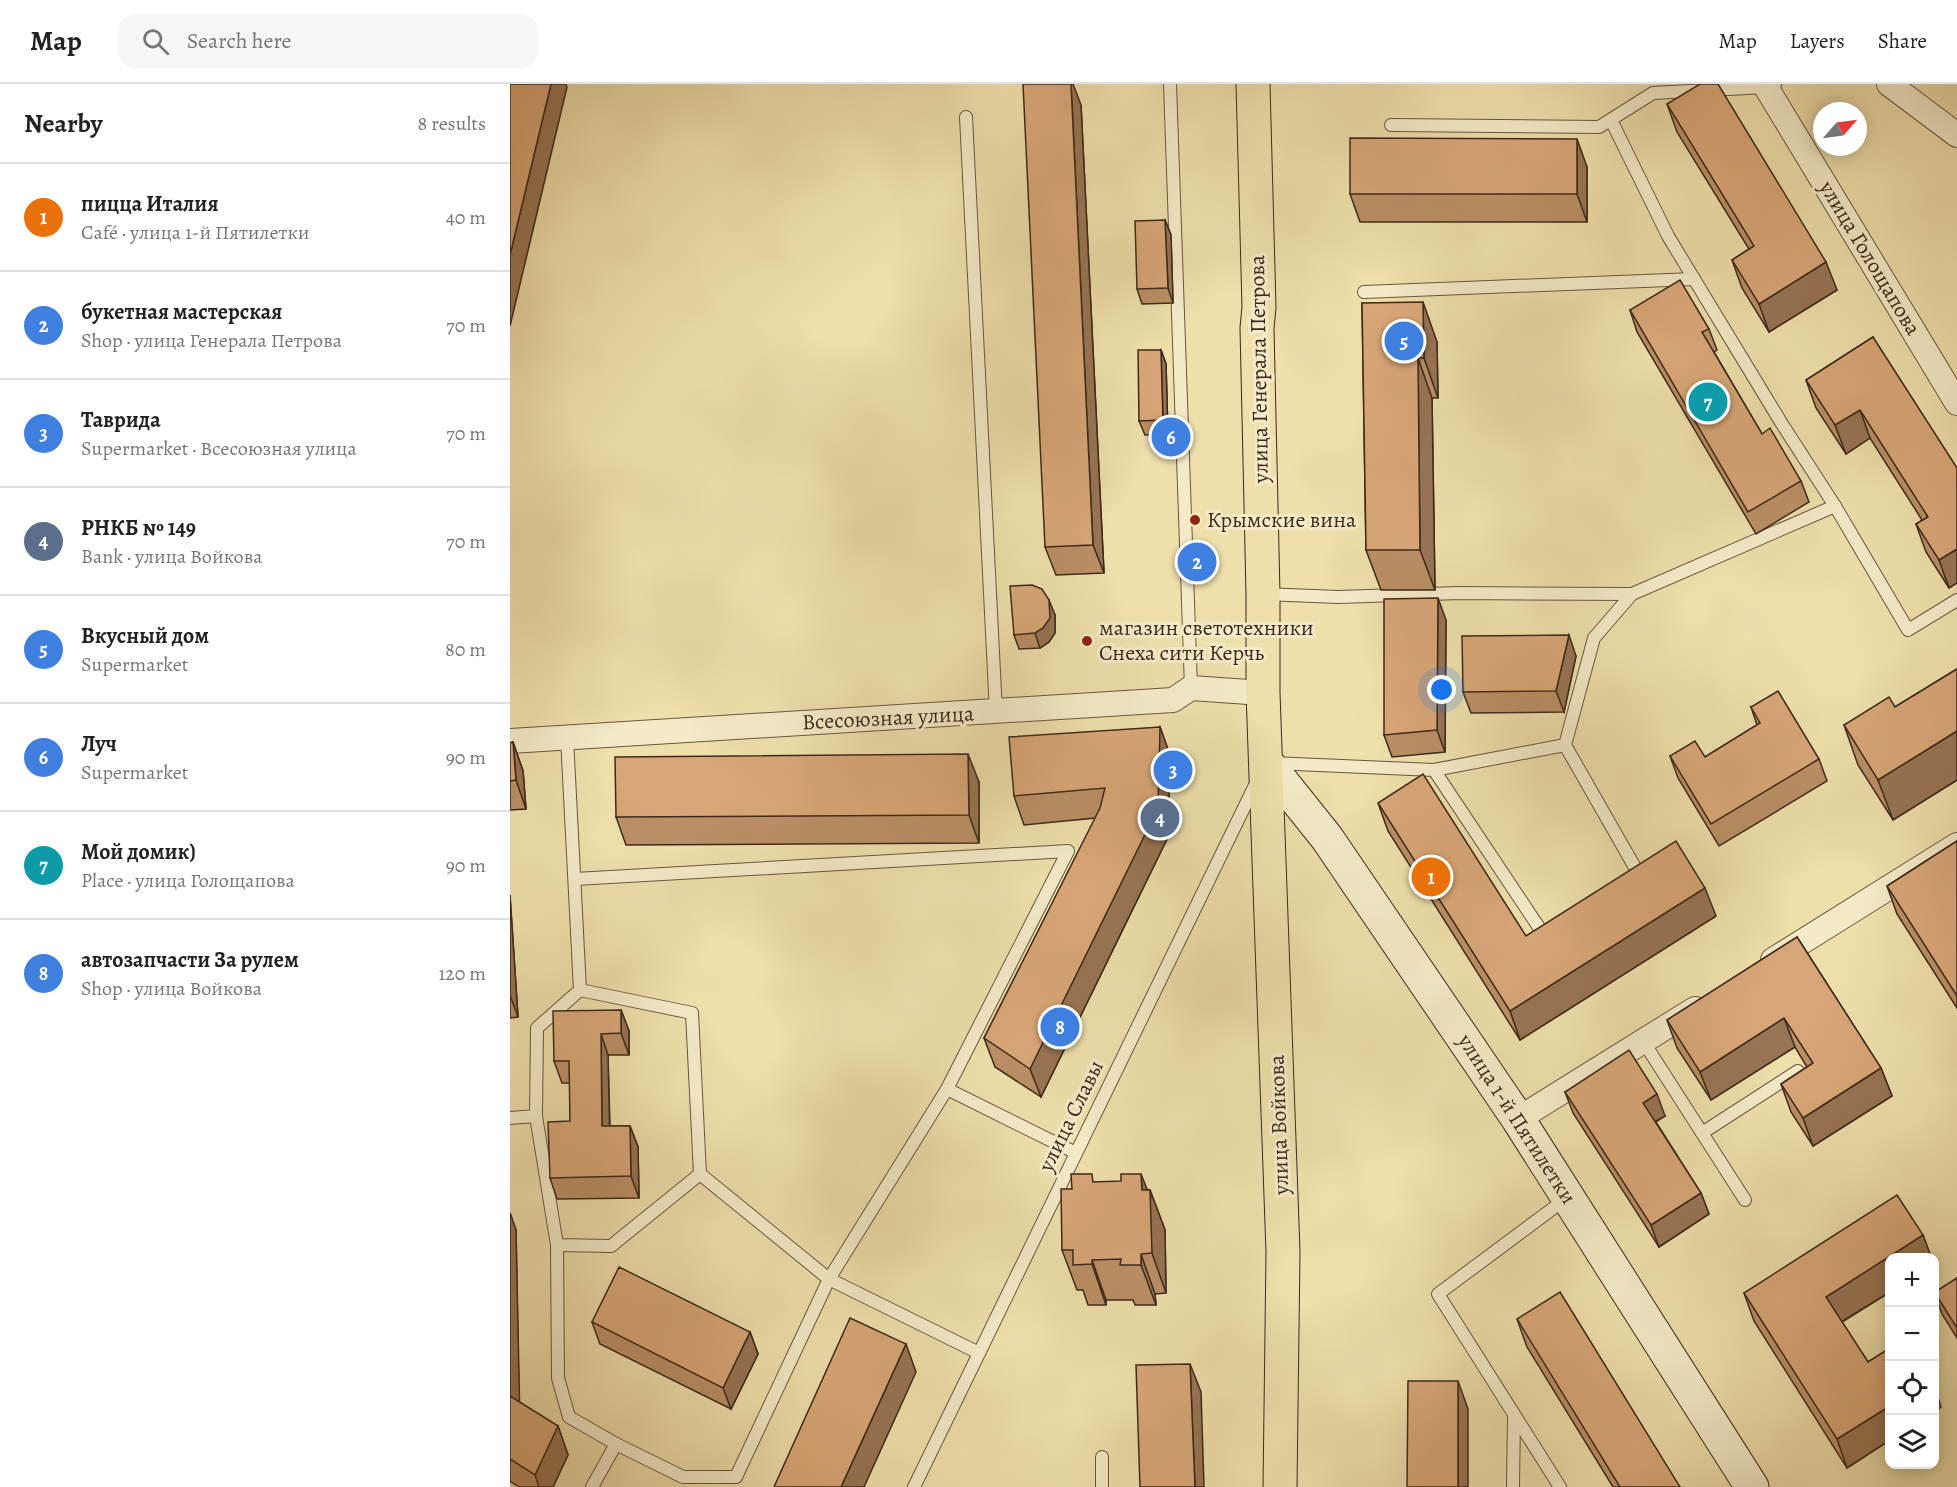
<!DOCTYPE html>
<meta charset="utf-8">
<style>
:root{--surface:#fff;--page:#f6f6f6;--text:#222;--muted:#767676;--line:#e0e0e0;--accent:#8f2418}
body{margin:0;font-family:Alegreya,serif;background:var(--page);color:var(--text)}
.controls{position:absolute;right:18px;bottom:18px;display:grid;overflow:hidden;border-radius:12px;box-shadow:0 3px 15px #0003}
.controls button{width:54px;height:54px;display:grid;place-items:center;padding:0;border:0;border-bottom:2px solid var(--line);background:var(--surface);color:var(--text);font:30px sans-serif}
.compass{position:absolute;left:1303px;top:18px;width:54px;height:54px;border-radius:50%;background:var(--surface);box-shadow:0 3px 15px #0003;rotate:62deg}
.you{position:absolute;left:932px;top:606px;width:21px;height:21px;margin:-15px;border:4px solid #fff;border-radius:50%;background:#1a73e8;box-shadow:0 0 0 9px #1a73e833}
.badge{display:grid;place-items:center;width:39px;height:39px;border-radius:50%;background:var(--accent);color:#fff;font-size:20px;font-weight:700}
.pin{position:absolute;translate:-50% -50%;border:3px solid #fff;box-shadow:0 2px 6px #0006}
.list{margin:0;padding:0;list-style:none}
h2{display:flex;justify-content:space-between;align-items:center;height:78px;margin:0;padding:0 24px;font-size:26px}
h2 small{font-size:20px;font-weight:400;color:var(--muted)}
.list li{display:grid;grid-template-columns:39px 1fr auto;gap:18px;align-items:center;box-sizing:border-box;height:108px;padding:0 24px;border-top:2px solid var(--line)}
.list b{display:block;font-size:22px;white-space:nowrap}
.list p{margin:0;font-size:20px;white-space:nowrap;color:var(--muted)}
.list em{font-size:20px;font-style:normal;color:var(--muted)}
.icon{flex:none;width:33px;height:33px;fill:none;stroke:currentColor;stroke-width:2;stroke-linecap:round;stroke-linejoin:round}
.map{position:relative;flex:none;width:1447px;height:1403px;overflow:hidden}
header{display:flex;align-items:center;gap:36px;box-sizing:border-box;height:84px;padding:0 30px;background:var(--surface);border-bottom:2px solid var(--line)}
header strong{font-size:28px}
nav{display:flex;gap:33px;margin-inline-start:auto;font-size:21px}
.search{width:420px;height:54px;background:var(--page);display:flex;align-items:center;gap:15px;box-sizing:border-box;padding:0 21px;border-radius:18px;color:var(--muted);font-size:22px}
main{display:flex}
aside{flex:1;background:var(--surface)}
.map>svg:first-child{display:block}
</style>
<header>
<strong>Map</strong>
<div class="search"><svg class="icon" aria-label="search" viewBox="0 0 24 24"><circle cx="10" cy="10" r="6"/><path d="M15 15l6 6"/></svg>Search here</div>
<nav><a>Map</a><a>Layers</a><a>Share</a></nav>
</header>
<main>
<aside>
<h2>Nearby<small>8 results</small></h2>
<ul class="list">
<li><span class="badge" style="background:#e8710a">1</span><div><b>пицца Италия</b><p>Café · улица 1-й Пятилетки</p></div><em>40 m</em></li>
<li><span class="badge" style="background:#3f7fe0">2</span><div><b>букетная мастерская</b><p>Shop · улица Генерала Петрова</p></div><em>70 m</em></li>
<li><span class="badge" style="background:#3f7fe0">3</span><div><b>Таврида</b><p>Supermarket · Всесоюзная улица</p></div><em>70 m</em></li>
<li><span class="badge" style="background:#5c6f8a">4</span><div><b>РНКБ № 149</b><p>Bank · улица Войкова</p></div><em>70 m</em></li>
<li><span class="badge" style="background:#3f7fe0">5</span><div><b>Вкусный дом</b><p>Supermarket</p></div><em>80 m</em></li>
<li><span class="badge" style="background:#3f7fe0">6</span><div><b>Луч</b><p>Supermarket</p></div><em>90 m</em></li>
<li><span class="badge" style="background:#0f9aa8">7</span><div><b>Мой домик)</b><p>Place · улица Голощапова</p></div><em>90 m</em></li>
<li><span class="badge" style="background:#3f7fe0">8</span><div><b>автозапчасти За рулем</b><p>Shop · улица Войкова</p></div><em>120 m</em></li>
</ul>
</aside>
<div class="map">
<svg width="1447" height="1403" viewBox="0 0 1447 1403">
<rect width="100%" height="100%" fill="#eedfab"/>
<filter id="stains"><feTurbulence type="fractalNoise" baseFrequency=".00333" numOctaves="4"/><feColorMatrix values="0 0 0 0 .2 0 0 0 0 .09 0 0 0 0 .02 0 0 0 .5 -.17"/></filter>
<radialGradient id="worn" r=".72"><stop offset=".6" stop-color="#630" stop-opacity="0"/><stop offset="1" stop-color="#630" stop-opacity=".3"/></radialGradient>
<g fill="none" stroke-linecap="round" stroke-linejoin="round">
<defs>
<g id="lane">
<polyline points="660,0 681,604"/>
<polyline points="456,33 486,628"/>
<polyline points="1101,36 1158,152 1272,340 1325,422 1398,546 1447,516"/>
<polyline points="881,41 1089,43 1143,9 1256,3"/>
<polyline points="854,208 1184,195"/>
<polyline points="754,510 828,513 949,509 1122,510 1325,422"/>
<polyline points="1055,661 1131,794"/>
<polyline points="762,679 924,686"/>
<polyline points="65,795 558,767 437,1005"/>
<polyline points="1038,853 1036,854 924,686 1055,661 1084,554 1122,510"/>
<polyline points="70,906 182,929 190,1090 319,1195 469,1269"/>
<polyline points="1133,957 1235,1116"/>
<polyline points="26,1032 47,1161 101,1162 190,1090"/>
<polyline points="0,1034 26,1032 27,944 70,906 57,654"/>
<polyline points="1192,1049 1288,987"/>
<polyline points="47,1161 48,1294 59,1333 106,1360 82,1403"/>
<polyline points="106,1360 173,1393 226,1393 319,1195 437,1005 566,1069"/>
<polyline points="592,1373 592,1403"/>
<polyline points="404,1403 747,697"/>
<polyline points="1003,1403 1004,1332"/>
<polyline points="1050,1403 928,1210 1057,1114"/>
</g>
<g id="street">
<polyline points="1259,0 1256,3 1447,319"/>
<polyline points="1379,0 1447,51"/>
<polyline points="0,657 663,616 681,604 753,609"/>
<polyline points="1263,876 1447,761"/>
<polyline points="1008,1035 1185,925"/>
</g>
<polyline id="secondary" points="757,679 817,754 1008,1035 1242,1403"/>
<polyline id="primary" points="743,0 749,223 747,244 753,510 753,609 773,1168 770,1403"/>
</defs>
<use href="#lane" stroke="#695640" stroke-width="14"/>
<use href="#street" stroke="#695640" stroke-width="26"/>
<use href="#secondary" stroke="#3d291c" stroke-width="35"/>
<use href="#primary" stroke="#3d291c" stroke-width="35"/>
<use href="#lane" stroke="#f4eac8" stroke-width="12"/>
<use href="#street" stroke="#f4eac8" stroke-width="24"/>
<use href="#secondary" stroke="#f4eac8" stroke-width="33"/>
<use href="#primary" stroke="#eedfab" stroke-width="33"/>
</g>
<g fill="#ba8f65" stroke="#3d291c" stroke-width="1.5">
<polygon points="1157,20 1327,206 1259,248 1232,204 1222,176 1239,165 1167,48"/>
<polygon points="571,21 594,489 546,491 535,463"/>
<polygon points="1077,83 1077,138 850,138 840,110"/>
<polygon points="655,136 661,151 663,219 632,220 627,205"/>
<polygon points="852,219 927,258 928,314 922,314 925,506 871,506 856,466"/>
<polygon points="1120,226 1199,245 1207,266 1204,268 1252,350 1291,397 1299,418 1246,450 1127,248"/>
<polygon points="1363,253 1439,504 1416,468 1406,440 1412,436 1360,354 1336,370 1306,324 1296,296"/>
<polygon points="651,266 656,280 658,351 635,351 629,337"/>
<polygon points="545,531 545,549 539,558 530,564 509,565 504,551"/>
<polygon points="936,536 935,668 882,673 874,651"/>
<polygon points="1066,572 1054,628 961,629 953,608"/>
<polygon points="1447,585 1447,696 1383,736 1348,681 1334,641 1385,623"/>
<polygon points="1241,623 1309,675 1317,697 1209,762 1168,694 1160,672 1195,673 1247,641"/>
<polygon points="650,643 660,671 658,753 531,1013 485,983 474,954 586,734 514,741 504,712"/>
<polygon points="3,658 13,687 16,725 0,726 0,659"/>
<polygon points="469,698 469,759 116,761 106,733"/>
<polygon points="868,719 1016,852 1206,832 1010,956 878,747"/>
<polygon points="1447,757 1447,924 1387,830 1377,802"/>
<polygon points="0,811 8,933 0,934"/>
<polygon points="1287,853 1371,984 1382,1012 1303,1062 1281,1028 1271,1000 1297,983 1285,963 1201,1016 1167,964 1157,936"/>
<polygon points="111,926 119,947 119,971 98,971 100,1042 120,1042 128,1063 129,1114 47,1115 40,1094 60,1037 60,999 52,999 44,977"/>
<polygon points="1055,1008 1155,1032 1146,1038 1191,1109 1199,1130 1149,1163 1063,1029"/>
<polygon points="585,1098 640,1106 655,1146 656,1209 645,1210 646,1221 625,1221 623,1216 596,1216 596,1221 578,1221 573,1206 567,1206 552,1166 562,1105"/>
<polygon points="0,1129 6,1146 9,1318 48,1342 58,1371 43,1403 9,1403 0,1397"/>
<polygon points="1413,1151 1421,1173 1380,1173 1380,1208 1332,1238 1358,1278 1380,1264 1380,1356 1337,1384 1244,1237 1234,1209"/>
<polygon points="1447,1194 1447,1254 1432,1230 1425,1210"/>
<polygon points="1007,1235 1170,1403 1103,1403 1017,1263"/>
<polygon points="82,1238 240,1248 248,1270 221,1325 90,1260"/>
</g>
<g fill="#977453" stroke="#3d291c" stroke-width="1.5">
<polygon points="41,0 56,0 57,3 0,242 0,171"/>
<polygon points="561,0 563,0 571,21 594,489 583,461"/>
<polygon points="1067,55 1077,83 1077,138 1067,110"/>
<polygon points="655,136 661,151 663,219 658,204"/>
<polygon points="1316,178 1327,206 1259,248 1249,220"/>
<polygon points="913,218 927,258 928,314 914,274"/>
<polygon points="651,266 656,280 658,351 653,336"/>
<polygon points="908,274 922,314 925,506 910,466"/>
<polygon points="1350,326 1360,354 1336,370 1325,341"/>
<polygon points="1447,465 1447,499 1439,504 1429,476"/>
<polygon points="928,514 936,536 935,668 927,646"/>
<polygon points="539,516 545,531 545,549 539,558 530,564 525,549"/>
<polygon points="1059,551 1066,572 1054,628 1046,607"/>
<polygon points="650,643 660,671 658,753 531,1013 520,985"/>
<polygon points="1447,647 1447,696 1383,736 1368,696"/>
<polygon points="3,658 13,687 16,725 6,696"/>
<polygon points="458,670 469,698 469,759 459,731"/>
<polygon points="1195,804 1206,832 1010,956 1000,927"/>
<polygon points="0,811 8,933 0,911"/>
<polygon points="111,926 119,947 119,971 111,949"/>
<polygon points="1274,934 1285,963 1201,1016 1190,988"/>
<polygon points="91,950 98,971 100,1063 92,1042"/>
<polygon points="1371,984 1382,1012 1303,1062 1293,1034"/>
<polygon points="1147,1010 1155,1032 1141,1040 1133,1019"/>
<polygon points="120,1042 128,1063 129,1114 121,1092"/>
<polygon points="631,1090 641,1115 640,1106 655,1146 656,1209 642,1169 632,1106"/>
<polygon points="1191,1109 1199,1130 1149,1163 1141,1141"/>
<polygon points="0,1129 6,1146 10,1340 0,1313"/>
<polygon points="1413,1151 1421,1173 1380,1173 1380,1208 1326,1241 1316,1213"/>
<polygon points="631,1170 645,1210 646,1221 631,1181"/>
<polygon points="582,1176 596,1216 596,1221 582,1180"/>
<polygon points="240,1248 248,1270 221,1325 213,1304"/>
<polygon points="396,1260 406,1288 354,1403 331,1403"/>
<polygon points="680,1280 691,1308 694,1403 685,1403"/>
<polygon points="948,1297 958,1325 958,1403 948,1403"/>
<polygon points="1425,1304 1431,1323 1425,1328"/>
<polygon points="1380,1322 1380,1356 1337,1384 1327,1355"/>
<polygon points="48,1342 58,1371 43,1403 29,1403 25,1391"/>
</g>
<g fill="#d8a676" stroke="#3d291c" stroke-width="1.5">
<polygon points="0,0 41,0 0,171"/>
<polygon points="513,0 561,0 583,461 535,463"/>
<polygon points="1190,0 1208,0 1316,178 1249,220 1222,176 1244,162 1157,20"/>
<polygon points="840,54 1067,55 1067,110 840,110"/>
<polygon points="655,136 658,204 627,205 625,137"/>
<polygon points="1170,196 1199,245 1192,248 1252,350 1260,344 1291,397 1238,428 1120,226"/>
<polygon points="913,218 914,274 908,274 910,466 856,466 852,219"/>
<polygon points="1363,253 1447,384 1447,465 1429,476 1406,440 1418,433 1350,326 1325,341 1296,296"/>
<polygon points="628,266 651,266 653,336 629,337"/>
<polygon points="522,501 532,505 539,516 540,534 533,544 525,549 504,551 500,502"/>
<polygon points="928,514 927,646 874,651 874,515"/>
<polygon points="1059,551 1046,607 953,608 952,552"/>
<polygon points="1447,585 1447,647 1368,696 1334,641 1379,613 1385,623"/>
<polygon points="1268,607 1309,675 1201,740 1160,672 1185,657 1195,673 1250,639 1241,623"/>
<polygon points="650,643 648,724 520,985 474,954 590,724 595,704 504,712 499,653"/>
<polygon points="3,658 6,696 0,697 0,659"/>
<polygon points="458,670 459,731 106,733 105,673"/>
<polygon points="913,690 1016,852 1166,757 1195,804 1000,927 868,719"/>
<polygon points="1447,757 1447,912 1377,802"/>
<polygon points="1287,853 1371,984 1293,1034 1271,1000 1303,979 1274,934 1190,988 1157,936"/>
<polygon points="111,926 111,949 91,950 92,1042 120,1042 121,1092 40,1094 38,1038 60,1037 59,977 44,977 43,927"/>
<polygon points="1119,966 1147,1010 1133,1019 1191,1109 1141,1141 1055,1008"/>
<polygon points="561,1090 582,1090 583,1098 611,1097 611,1090 631,1090 632,1106 640,1106 642,1169 631,1170 631,1181 610,1181 611,1175 582,1176 582,1180 563,1181 563,1166 552,1166 551,1105 562,1105"/>
<polygon points="1387,1111 1413,1151 1316,1213 1358,1278 1380,1264 1380,1322 1327,1355 1234,1209"/>
<polygon points="109,1183 240,1248 213,1304 82,1238"/>
<polygon points="1447,1194 1447,1244 1425,1209 1425,1208"/>
<polygon points="1050,1208 1170,1403 1110,1403 1007,1235"/>
<polygon points="340,1234 396,1260 331,1403 264,1403"/>
<polygon points="680,1280 685,1403 630,1403 626,1281"/>
<polygon points="898,1297 948,1297 948,1403 897,1403"/>
<polygon points="0,1312 48,1342 25,1391 0,1375"/>
</g>
<g fill="#8f2418" stroke="#f4eac8" stroke-width="2">
<circle cx="685" cy="436" r="6"/>
<circle cx="577" cy="557" r="6"/>
</g>
<g text-anchor="middle" dominant-baseline="central" stroke-width="6" stroke-linejoin="round" paint-order="stroke">
<g font-size="22" fill="#3d291c" stroke="#f4eac8">
<text transform="translate(1360 174) rotate(59)">улица Голощапова</text>
<text transform="translate(749 285) rotate(-91)">улица Генерала Петрова</text>
<text transform="translate(378 634) rotate(-3)">Всесоюзная улица</text>
<text transform="translate(561 1032) rotate(-64)">улица Славы</text>
<text transform="translate(1007 1035) rotate(57)">улица 1-й Пятилетки</text>
<text transform="translate(769 1041) rotate(-92)">улица Войкова</text>
</g>
<g font-size="22" fill="#3d291c" stroke="#f4eac8" text-anchor="start">
<text x="697" y="436">Крымские вина</text>
<text x="589" y="544">магазин светотехники<tspan x="589" dy="25">Снеха сити Керчь</tspan></text>
</g>
</g>
<rect width="100%" height="100%" filter="url(#stains)"/>
<rect width="100%" height="100%" fill="url(#worn)"/>
</svg>
<div class="controls">
<button>+</button>
<button>−</button>
<button><svg class="icon" aria-label="locate" viewBox="0 0 24 24"><circle cx="12" cy="12" r="6"/><path d="M12 2v4M12 18v4M2 12h4M18 12h4"/></svg></button>
<button><svg class="icon" aria-label="layers" viewBox="0 0 24 24"><path d="M12 4l9 5-9 5-9-5zM3 14l9 5 9-5"/></svg></button>
</div>
<svg class="compass" viewBox="-18 -18 36 36"><path d="M0-13l5 13h-10z" fill="#e53935"/><path d="M0 13l5-13h-10z" fill="#767676"/></svg>
<div class="you"></div>
<div class="pin badge" style="left:921px;top:793px;background:#e8710a">1</div>
<div class="pin badge" style="left:687px;top:478px;background:#3f7fe0">2</div>
<div class="pin badge" style="left:663px;top:686px;background:#3f7fe0">3</div>
<div class="pin badge" style="left:650px;top:734px;background:#5c6f8a">4</div>
<div class="pin badge" style="left:894px;top:257px;background:#3f7fe0">5</div>
<div class="pin badge" style="left:661px;top:353px;background:#3f7fe0">6</div>
<div class="pin badge" style="left:1198px;top:318px;background:#0f9aa8">7</div>
<div class="pin badge" style="left:550px;top:943px;background:#3f7fe0">8</div>
</div>
</main>
